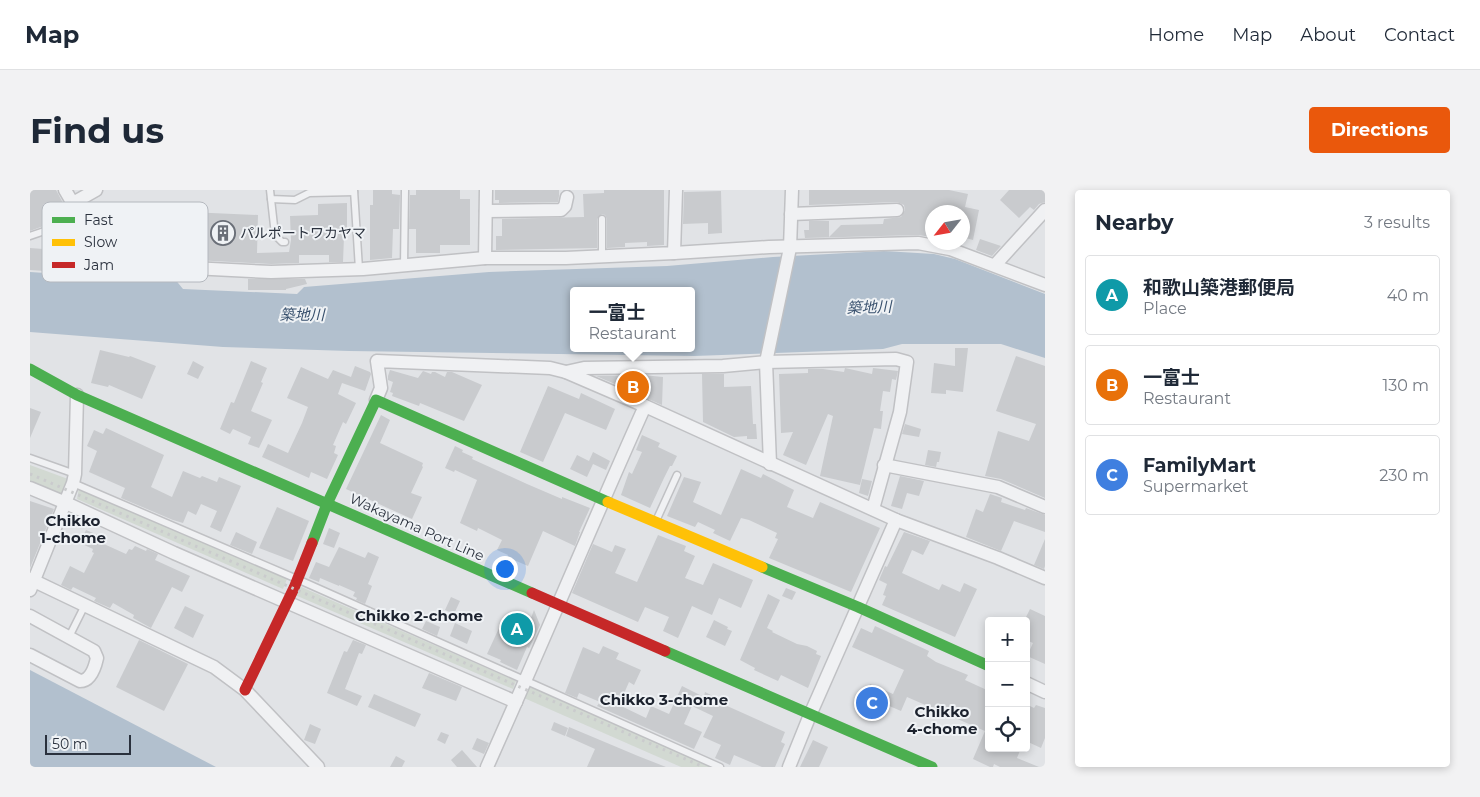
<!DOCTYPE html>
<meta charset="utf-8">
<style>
:root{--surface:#fff;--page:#f2f2f3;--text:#1f2937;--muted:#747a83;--line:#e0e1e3;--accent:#ea580c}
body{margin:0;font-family:Montserrat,"Noto Sans JP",sans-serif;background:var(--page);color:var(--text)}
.controls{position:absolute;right:15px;bottom:15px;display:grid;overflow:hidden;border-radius:5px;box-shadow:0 2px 8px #0003}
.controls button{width:45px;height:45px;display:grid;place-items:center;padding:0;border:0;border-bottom:1px solid var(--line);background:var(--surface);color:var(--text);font:25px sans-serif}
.compass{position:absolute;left:895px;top:15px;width:45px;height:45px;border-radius:50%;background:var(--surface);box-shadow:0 2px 8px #0003;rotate:239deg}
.scale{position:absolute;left:15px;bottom:12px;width:86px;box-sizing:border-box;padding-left:5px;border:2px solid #2a313d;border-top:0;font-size:14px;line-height:18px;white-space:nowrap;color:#2a313d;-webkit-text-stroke:4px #eff2f5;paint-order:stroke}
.you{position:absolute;left:474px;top:378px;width:18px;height:18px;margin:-12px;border:4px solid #fff;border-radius:50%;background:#1a73e8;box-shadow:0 0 0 8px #1a73e833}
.badge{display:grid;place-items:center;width:32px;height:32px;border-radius:50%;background:var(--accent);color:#fff;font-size:16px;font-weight:700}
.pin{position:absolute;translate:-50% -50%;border:2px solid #fff;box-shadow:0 1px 5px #0006}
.popup{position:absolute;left:540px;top:97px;width:125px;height:65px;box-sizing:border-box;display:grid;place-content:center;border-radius:5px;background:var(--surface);filter:drop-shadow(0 1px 4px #0005);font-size:16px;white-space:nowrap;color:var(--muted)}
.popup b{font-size:19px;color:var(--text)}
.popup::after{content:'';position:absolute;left:50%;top:100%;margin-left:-10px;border:10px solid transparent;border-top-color:var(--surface)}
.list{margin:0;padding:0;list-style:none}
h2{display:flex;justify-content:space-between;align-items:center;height:65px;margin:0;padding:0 20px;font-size:21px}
h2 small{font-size:16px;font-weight:400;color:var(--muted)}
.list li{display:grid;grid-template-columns:32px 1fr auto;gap:15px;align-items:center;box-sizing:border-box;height:80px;margin:0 10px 10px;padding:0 10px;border:1px solid var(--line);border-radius:5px}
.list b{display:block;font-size:19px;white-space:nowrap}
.list p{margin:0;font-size:16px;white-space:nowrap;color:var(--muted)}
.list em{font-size:16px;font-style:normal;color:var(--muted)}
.icon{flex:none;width:28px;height:28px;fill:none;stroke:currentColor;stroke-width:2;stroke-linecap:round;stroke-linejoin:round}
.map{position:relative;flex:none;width:1015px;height:577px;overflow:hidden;border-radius:5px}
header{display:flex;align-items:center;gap:30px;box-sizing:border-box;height:70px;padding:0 25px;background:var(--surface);border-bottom:1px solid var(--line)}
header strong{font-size:24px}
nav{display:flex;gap:28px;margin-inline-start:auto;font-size:18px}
.intro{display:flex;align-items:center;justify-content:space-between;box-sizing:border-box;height:120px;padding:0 30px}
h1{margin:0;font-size:35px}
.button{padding:12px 22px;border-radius:5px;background:var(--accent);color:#fff;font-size:18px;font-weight:700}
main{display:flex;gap:30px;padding:0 30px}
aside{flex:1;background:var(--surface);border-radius:5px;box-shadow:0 2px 8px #0003}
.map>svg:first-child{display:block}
</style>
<header>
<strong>Map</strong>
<nav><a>Home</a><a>Map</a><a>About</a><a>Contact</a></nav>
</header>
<div class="intro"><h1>Find us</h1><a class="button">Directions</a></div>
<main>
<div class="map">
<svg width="1015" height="577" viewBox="0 0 1015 577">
<rect width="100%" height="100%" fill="#e1e3e6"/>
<g fill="#d2d9d2">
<polygon points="0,275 38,289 33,307 0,292"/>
<polygon points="49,298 257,389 253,399 47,309"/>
<polygon points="269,396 486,491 483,499 265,405"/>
<polygon points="499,496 682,577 651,577 494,508"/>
</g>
<g fill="#b2c0ce" fill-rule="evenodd">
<path d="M854,61L904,64L925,69L1015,104V168L971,154H872L853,159L664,166L319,161L193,157L0,142V82L60,86L144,88L153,99L267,104L274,97L459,82L637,76L743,67ZM544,101H662V158H544Z"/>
<polygon points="0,480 186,577 0,577"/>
</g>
<g fill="#c9cbce">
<polygon points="0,0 26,0 40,26 0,41"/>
<polygon points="343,0 362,0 362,4 370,5 369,39 363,39 362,68 340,70 340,15 343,15"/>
<polygon points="386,0 430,0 430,9 440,9 440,55 410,55 410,63 386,63 386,39 379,39 380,5 386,5"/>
<polygon points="465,0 529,0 529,6 528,12 469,13 469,10 465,10"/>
<polygon points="574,0 634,0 634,55 617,56 617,52 595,53 595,57 577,58 577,29 575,25 572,24 567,29 567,58 466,60 466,46 472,46 472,29 554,27 553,4 574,3"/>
<polygon points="779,0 919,0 938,4 935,17 949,20 943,50 932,47 932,22 902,22 902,47 888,45 775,48 774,40 779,40 779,31 799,31 799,47 811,35 853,34 854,29 871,27 875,20 874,15 867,12 779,15"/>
<polygon points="979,0 1015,0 1015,12 1009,14 1004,20 1000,17 989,28 970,10"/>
<polygon points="691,1 692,43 678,44 678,33 653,34 654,2"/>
<polygon points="317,13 317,47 314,47 313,72 299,72 299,65 269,65 269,73 241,74 165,70 165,61 157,61 159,22 228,25 227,63 259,62 261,50 260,26 288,25 288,14"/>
<polygon points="950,49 971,56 970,57 962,66 946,60"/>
<polygon points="28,54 47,55 47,58 61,59 63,63 62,84 0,80 0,58 27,60"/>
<polygon points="218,89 275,89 277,94 256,99 256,100 218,100"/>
<polygon points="925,158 938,158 933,202 916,200 916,204 901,203 904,173 925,176"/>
<polygon points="70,160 99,167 100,166 126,176 112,209 79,195 78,197 61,193"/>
<polygon points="986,166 1015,176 1015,308 971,289 955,286 968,241 999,251 1006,234 966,221"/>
<polygon points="163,171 174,177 168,189 157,184"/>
<polygon points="221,171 237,178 231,192 233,193 221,221 242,230 229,258 218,254 221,247 203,239 200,244 190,239 201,212 204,213"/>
<polygon points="325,176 340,182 341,184 335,201 312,193 308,204 326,213 316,234 313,232 303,255 306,256 304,263 308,265 297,289 281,282 279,288 232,267 238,254 258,263 272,233 278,217 257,208 271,177 298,189 303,180 321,187"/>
<polygon points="815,178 842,184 843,178 868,181 866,190 862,189 860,202 853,201 850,221 853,221 851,239 844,238 830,295 790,286 803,226 798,224 776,275 753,265 763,242 751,243 749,184 778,183 778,179 793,179 814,182"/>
<polygon points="360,180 388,188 393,181 401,184 402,182 405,182 415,187 417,182 422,182 452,195 434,231 390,213 389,216 362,206 363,203 360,202 363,192 358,190 358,186"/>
<polygon points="672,184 694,184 694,197 721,196 723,234 726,234 727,249 717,249 717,246 704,247 673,232"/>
<polygon points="613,185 633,187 632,215 593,198 594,195 585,194 566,186"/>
<polygon points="518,196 549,209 551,203 585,219 576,240 535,223 513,272 490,262"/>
<polygon points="0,218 11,222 0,248"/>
<polygon points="351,225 360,230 350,253 393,273 392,276 393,277 381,303 392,307 382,329 316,299"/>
<polygon points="875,234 891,239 889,247 872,244"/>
<polygon points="76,238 134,265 121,297 142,307 153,281 170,288 172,286 187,292 189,287 211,296 191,342 180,337 187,321 171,314 166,325 158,321 153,333 143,330 91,308 95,298 59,282 67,261 57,256 64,240 73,244"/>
<polygon points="612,245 630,253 628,257 647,266 642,276 640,276 634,288 620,318 591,305 599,282 602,284 612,262 606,260"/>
<polygon points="425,256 433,260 432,262 443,267 442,269 497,294 532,309 532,307 560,318 549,342 550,342 545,356 513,341 498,376 477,367 478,365 467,360 472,350 448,338 447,341 430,333 447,290 425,280 424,282 415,278"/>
<polygon points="898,260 911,262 909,272 907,272 906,277 895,275"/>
<polygon points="563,262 580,271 576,280 563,274 557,287 540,279 547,265 559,271"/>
<polygon points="711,279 731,288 733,284 764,300 757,317 783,328 790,312 850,338 821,402 739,368 748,349 745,348 747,343 719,330 711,328 700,351 683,343 685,340 668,332 665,337 637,326 654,287 671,292 663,312 691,325"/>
<polygon points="870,286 894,291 889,306 877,303 872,319 861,316"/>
<polygon points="832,289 842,291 838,306 829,303"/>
<polygon points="960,304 972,308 971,312 995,320 996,318 1015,325 1015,342 984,331 971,361 936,347 946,319 953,322"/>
<polygon points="0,311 24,319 0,378"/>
<polygon points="247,317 279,331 263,371 229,358"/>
<polygon points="299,338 310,343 304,358 293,354"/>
<polygon points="56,340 68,345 65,350 96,364 99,359 102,360 105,356 116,361 117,359 128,364 125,370 160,386 152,402 142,397 121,438 103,428 104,425 83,413 80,418 64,411 66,408 43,397 41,400 31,395 40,376 54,383 64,363 62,362 63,359 50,353"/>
<polygon points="206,342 227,352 222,364 200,355"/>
<polygon points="874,342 900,351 893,365 882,360 872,383 909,400 912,394 930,402 934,393 947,399 925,447 852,415 856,406 853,405 857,394 849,390 855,376 857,377"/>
<polygon points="628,345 656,356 654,361 665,366 655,388 673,395 683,373 723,390 711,418 689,408 682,425 662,416 648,448 633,441 639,427 615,417 608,432 542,403 563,354 582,362 585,355 596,359 585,383 607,392"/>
<polygon points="1015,349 1015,376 1014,379 1004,375"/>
<polygon points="309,357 335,368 338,362 349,367 338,394 342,396 335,414 326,410 327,408 323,406 325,402 309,395 309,396 290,388 289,392 279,388 286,372 299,377"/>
<polygon points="756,398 766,402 762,410 752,406"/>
<polygon points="738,404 750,410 737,438 743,441 742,442 767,454 777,456 787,461 786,464 791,466 778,498 751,485 748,491 724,480 725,478 710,470"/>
<polygon points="421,407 430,411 424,424 415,420"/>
<polygon points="155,416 174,425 163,448 144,438"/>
<polygon points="1000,419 1015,426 1015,474 997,466 1003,453 996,450 996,427"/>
<polygon points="504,420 510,435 499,458 497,457 487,480 470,472 471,470 457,464 470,436 480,440 484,429 486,430 488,426 492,428 494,424 501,428"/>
<polygon points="684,430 698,437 697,439 702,441 695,456 676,447"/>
<polygon points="396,431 410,437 407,446 392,439"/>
<polygon points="425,433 442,441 437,454 420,446"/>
<polygon points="845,436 899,461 897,466 906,472 938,485 935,490 959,501 959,558 991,558 987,568 1009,577 970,577 964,574 963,577 960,577 943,569 955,541 877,507 871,521 836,506 840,494 863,504 874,480 822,457 831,438 842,443"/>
<polygon points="109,450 158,474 134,521 86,497"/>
<polygon points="323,450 336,455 332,464 329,463 315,499 332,506 327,516 297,503 314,461 317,462"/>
<polygon points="573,456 589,463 586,469 611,480 604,495 599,492 589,515 616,528 621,516 639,524 652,496 674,507 675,502 687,508 686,511 755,542 751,552 755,554 745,577 732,577 704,565 700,575 685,568 691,555 673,547 683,526 662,516 654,534 672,542 664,559 567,516 570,512 549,503 547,508 535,503 553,457 569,464"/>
<polygon points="399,483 432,497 426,511 392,498"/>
<polygon points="344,504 391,524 385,537 338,517"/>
<polygon points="996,514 1004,518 1006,515 1015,518 1015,548 1011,558 996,551"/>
<polygon points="524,532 538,538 535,546 521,540"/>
<polygon points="280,534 291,539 285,554 274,550"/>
<polygon points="539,537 608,566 636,577 557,577 565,559 536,546"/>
<polygon points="411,542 419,545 415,554 407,550"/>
<polygon points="447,548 459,553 454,564 442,559"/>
<polygon points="783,550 798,557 789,577 770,577"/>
<polygon points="432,560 447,577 427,577 421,570"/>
<polygon points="366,566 375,571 372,577 360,577"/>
</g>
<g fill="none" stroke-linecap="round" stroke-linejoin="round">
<defs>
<g id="lane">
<polyline points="240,0 241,9 265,10 279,3 324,2"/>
<polyline points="324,0 329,79"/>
<polyline points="241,9 245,45 252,52 255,52"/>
<polyline points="0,46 38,33 51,25"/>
<polyline points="572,65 572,29"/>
<polyline points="374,76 375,0"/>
<polyline points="0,268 45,284"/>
<polyline points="43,293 267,389 690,577"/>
<polyline points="626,331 647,285"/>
<polyline points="39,447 55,415"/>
</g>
<g id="street">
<polyline points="35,0 75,68 83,74 241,82 333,79 455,68"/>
<polyline points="456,0 455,68 536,68 644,63 646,0"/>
<polyline points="43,13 66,0"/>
<polyline points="456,21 531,20 535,16 537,7"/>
<polyline points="761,24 867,20"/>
<polyline points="644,63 739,57 888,53 920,59 1015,95"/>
<polyline points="965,75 1015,20"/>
<polyline points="536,182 554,178 693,176 736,172 866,169 877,172 870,222 843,319"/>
<path d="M346,210L351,198L347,171L520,178L536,182L615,216C561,336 511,457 457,577"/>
<polyline points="615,216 866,330 968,368 1015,388"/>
<polyline points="740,274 736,172 760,58 762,0"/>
<polyline points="854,275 968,297 1015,317"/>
<polyline points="0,298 36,313 144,363 486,512"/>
<polyline points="0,389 184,477 215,500 288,577"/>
<polyline points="0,400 43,293 45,284 47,205"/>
<path d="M0,426L64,461L67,468C65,477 61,491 50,491L0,465"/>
<polyline points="996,493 1015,502"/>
<polyline points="759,577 780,525 866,330"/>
</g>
</defs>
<use href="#lane" stroke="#c0c1c4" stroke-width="9"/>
<use href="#street" stroke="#c0c1c4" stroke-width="15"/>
<use href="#lane" stroke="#f0f1f3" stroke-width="6"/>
<use href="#street" stroke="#f0f1f3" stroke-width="12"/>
<g stroke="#4caf50" stroke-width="11">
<polyline points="0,179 47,205 502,403"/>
<polyline points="282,353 297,314 346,210 578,312"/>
<polyline points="732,377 828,417 959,476"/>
<polyline points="635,461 902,577"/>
</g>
<polyline stroke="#ffc107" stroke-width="11" points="578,312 732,377"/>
<g stroke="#c62828" stroke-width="11">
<polyline points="502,403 635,461"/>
<polyline points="215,500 264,398 282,353"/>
</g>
<polyline stroke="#cacbcd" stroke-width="3" stroke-dasharray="2.5 5" stroke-linecap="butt" points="0,284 674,577"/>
</g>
<defs>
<symbol id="building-ring" viewBox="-11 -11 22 22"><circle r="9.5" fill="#eff2f5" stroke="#6a6f78" stroke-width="1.5"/><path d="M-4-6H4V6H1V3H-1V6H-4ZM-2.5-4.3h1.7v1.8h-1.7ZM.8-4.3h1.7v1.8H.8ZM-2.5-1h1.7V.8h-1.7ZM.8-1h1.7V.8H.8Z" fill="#6a6f78"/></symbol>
</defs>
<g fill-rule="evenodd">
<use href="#building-ring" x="179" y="29" width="28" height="28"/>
</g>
<g text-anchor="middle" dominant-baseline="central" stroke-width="4" stroke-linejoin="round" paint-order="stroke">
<g font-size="14" fill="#2a313d" stroke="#eff2f5" text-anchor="start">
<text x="210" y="43">パルポートワカヤマ</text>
</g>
<g font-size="14" fill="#2a313d" stroke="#eff2f5">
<text transform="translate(387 337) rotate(24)">Wakayama Port Line</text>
</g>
<g font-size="15" font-style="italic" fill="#38506d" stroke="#eff2f5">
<text transform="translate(839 117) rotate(-2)">築地川</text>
<text x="272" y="124">築地川</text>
</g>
<g font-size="15" font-weight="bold" fill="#1c222e" stroke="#eff2f5">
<text x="43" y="330">Chikko<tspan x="43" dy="17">1-chome</tspan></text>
<text x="389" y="425">Chikko 2-chome</text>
<text x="634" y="509">Chikko 3-chome</text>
<text x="912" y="521">Chikko<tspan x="912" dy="17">4-chome</tspan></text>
</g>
</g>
<rect x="12" y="12" width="166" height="80" rx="8" fill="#eff2f5" stroke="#b4b8be" stroke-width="1"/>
<rect x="22" y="27" width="23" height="6" fill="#4caf50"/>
<rect x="22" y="49" width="23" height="7" fill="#ffc107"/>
<rect x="22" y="72" width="23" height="6" fill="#c62828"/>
<g font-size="14" fill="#2a313d">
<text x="54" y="35">Fast</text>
<text x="54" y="57">Slow</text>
<text x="54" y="80">Jam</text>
</g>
</svg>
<div class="controls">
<button>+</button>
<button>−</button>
<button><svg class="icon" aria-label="locate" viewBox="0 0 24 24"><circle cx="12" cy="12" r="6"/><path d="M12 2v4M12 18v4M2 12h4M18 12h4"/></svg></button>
</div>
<svg class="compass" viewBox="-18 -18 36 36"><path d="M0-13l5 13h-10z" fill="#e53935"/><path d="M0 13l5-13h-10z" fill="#747a83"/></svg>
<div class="scale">50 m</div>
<div class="you"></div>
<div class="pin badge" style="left:487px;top:439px;background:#0f9aa8">A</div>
<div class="pin badge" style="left:603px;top:197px;background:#e8710a">B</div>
<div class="popup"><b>一富士</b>Restaurant</div>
<div class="pin badge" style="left:842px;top:513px;background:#3f7fe0">C</div>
</div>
<aside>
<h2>Nearby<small>3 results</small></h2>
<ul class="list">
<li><span class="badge" style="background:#0f9aa8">A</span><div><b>和歌山築港郵便局</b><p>Place</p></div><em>40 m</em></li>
<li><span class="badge" style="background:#e8710a">B</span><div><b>一富士</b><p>Restaurant</p></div><em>130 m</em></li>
<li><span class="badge" style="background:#3f7fe0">C</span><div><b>FamilyMart</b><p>Supermarket</p></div><em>230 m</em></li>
</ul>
</aside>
</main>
